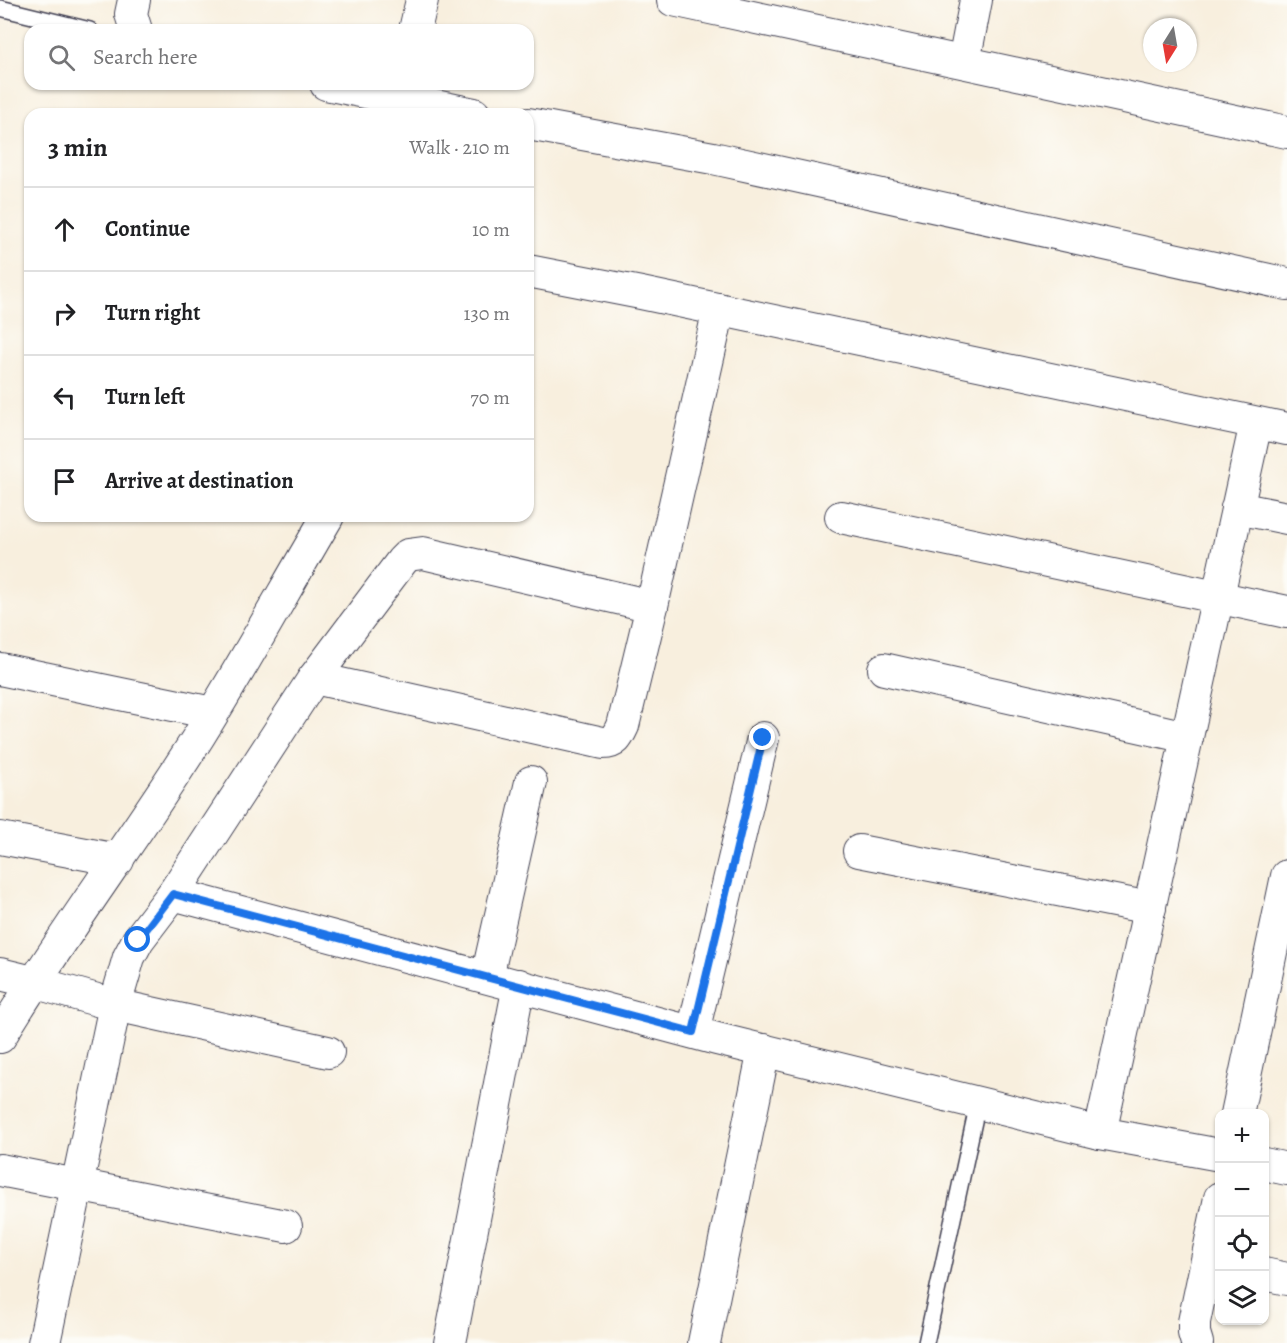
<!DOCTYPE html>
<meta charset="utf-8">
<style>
:root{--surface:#fff;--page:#f6f6f6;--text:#202124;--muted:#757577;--line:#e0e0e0}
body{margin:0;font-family:Alegreya,serif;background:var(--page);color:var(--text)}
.controls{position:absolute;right:18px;bottom:18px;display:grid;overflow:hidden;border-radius:12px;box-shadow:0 2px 4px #0004}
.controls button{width:54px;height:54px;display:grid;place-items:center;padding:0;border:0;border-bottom:2px solid var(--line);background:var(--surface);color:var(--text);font:30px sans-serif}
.compass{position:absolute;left:1143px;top:18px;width:54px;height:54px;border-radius:50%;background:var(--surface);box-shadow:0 2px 4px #0004;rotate:191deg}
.stop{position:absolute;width:18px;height:18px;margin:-14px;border:4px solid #1a73e8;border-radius:50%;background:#fff}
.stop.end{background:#1a73e8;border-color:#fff;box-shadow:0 2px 6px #0008}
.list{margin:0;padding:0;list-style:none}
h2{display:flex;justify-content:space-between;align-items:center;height:78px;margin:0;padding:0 24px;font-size:26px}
h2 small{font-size:20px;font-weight:400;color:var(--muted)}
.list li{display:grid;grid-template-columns:39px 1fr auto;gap:18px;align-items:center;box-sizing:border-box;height:84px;padding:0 24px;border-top:2px solid var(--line)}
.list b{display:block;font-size:22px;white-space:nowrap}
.list em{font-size:20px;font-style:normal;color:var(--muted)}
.icon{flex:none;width:33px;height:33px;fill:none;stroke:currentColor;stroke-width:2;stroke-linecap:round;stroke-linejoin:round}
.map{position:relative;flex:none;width:1287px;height:1343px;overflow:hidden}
.search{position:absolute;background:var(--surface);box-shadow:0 2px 4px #0004;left:24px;top:24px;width:510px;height:66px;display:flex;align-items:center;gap:15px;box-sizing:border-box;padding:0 21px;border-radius:18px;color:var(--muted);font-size:22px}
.panel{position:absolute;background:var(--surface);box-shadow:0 2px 4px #0004;left:24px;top:108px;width:510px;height:414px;border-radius:18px}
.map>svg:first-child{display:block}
</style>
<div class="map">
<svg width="1287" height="1343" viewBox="0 0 1287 1343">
<rect width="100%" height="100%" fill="#fdfcf7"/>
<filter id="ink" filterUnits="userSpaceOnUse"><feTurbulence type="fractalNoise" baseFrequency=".0167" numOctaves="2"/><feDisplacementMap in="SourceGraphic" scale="12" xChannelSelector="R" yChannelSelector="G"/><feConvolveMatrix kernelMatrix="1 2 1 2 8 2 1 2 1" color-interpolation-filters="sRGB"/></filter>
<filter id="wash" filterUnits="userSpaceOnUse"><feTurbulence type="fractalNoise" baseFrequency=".008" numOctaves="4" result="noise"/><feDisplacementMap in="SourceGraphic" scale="24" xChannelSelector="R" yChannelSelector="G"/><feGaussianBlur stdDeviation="1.35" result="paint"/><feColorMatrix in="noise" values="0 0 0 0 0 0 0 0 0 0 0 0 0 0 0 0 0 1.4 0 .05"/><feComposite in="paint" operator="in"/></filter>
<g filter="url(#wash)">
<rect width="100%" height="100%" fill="#f8efde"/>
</g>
<g filter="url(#ink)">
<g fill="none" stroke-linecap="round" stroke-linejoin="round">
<defs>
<g id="service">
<polyline points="0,8 90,30"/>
<polyline points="926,1343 978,1103"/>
</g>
<g id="minor">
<polyline points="134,0 131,14 136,30"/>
<polyline points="673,0 1287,132"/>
<polyline points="415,30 422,0"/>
<polyline points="964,62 976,0"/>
<polyline points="326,84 474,114"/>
<polyline points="528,124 713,158 1287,284"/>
<polyline points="528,271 641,293 1287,429"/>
<polyline points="1237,508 1287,518"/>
<polyline points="841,517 1287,612"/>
<polyline points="0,669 212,713"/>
<polyline points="884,669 1187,737"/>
<path d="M314,678L603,743C615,743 618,737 623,726L652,606L719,309"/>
<polyline points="0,838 118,860"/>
<polyline points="859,851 1150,908"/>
<polyline points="173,894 717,1039 1100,1133 1220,1155"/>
<polyline points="0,974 33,982 115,1005 328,1052"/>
<polyline points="487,977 531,782"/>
<polyline points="693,1032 763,738"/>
<path d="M0,1037C62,934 135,838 199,736C244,664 285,589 328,516"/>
<polyline points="1237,1114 1287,876"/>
<polyline points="1100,1133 1256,423"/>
<polyline points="1264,1164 1287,1169"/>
<polyline points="0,1170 286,1226"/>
<polyline points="1264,1274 1287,1279"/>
<polyline points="44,1343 115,1005 129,957 138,940 173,894 314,678 402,561 408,555 423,553 652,606"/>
<polyline points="450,1343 519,985"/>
<polyline points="704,1343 764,1050"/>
<polyline points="1197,1343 1194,1333 1194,1322 1220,1198"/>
</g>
</defs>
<use href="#service" stroke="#424153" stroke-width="18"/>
<use href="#minor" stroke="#424153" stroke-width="34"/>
<use href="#service" stroke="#fff" stroke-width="15"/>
<use href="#minor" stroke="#fff" stroke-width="32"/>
</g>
</g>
<g fill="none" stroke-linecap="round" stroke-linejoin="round" filter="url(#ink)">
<polyline stroke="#1a73e8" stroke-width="8" points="138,940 173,894 693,1032 763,738"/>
</g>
</svg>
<div class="controls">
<button>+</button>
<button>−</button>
<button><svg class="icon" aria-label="locate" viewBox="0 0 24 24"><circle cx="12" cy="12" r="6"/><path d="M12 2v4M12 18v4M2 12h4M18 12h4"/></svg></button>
<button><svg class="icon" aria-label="layers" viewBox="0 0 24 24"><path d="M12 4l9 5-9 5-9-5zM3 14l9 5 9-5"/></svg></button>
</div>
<svg class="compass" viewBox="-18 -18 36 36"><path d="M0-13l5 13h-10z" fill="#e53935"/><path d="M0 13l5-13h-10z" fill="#757577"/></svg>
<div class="stop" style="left:138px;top:940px"></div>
<div class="stop end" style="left:763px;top:738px"></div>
<div class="search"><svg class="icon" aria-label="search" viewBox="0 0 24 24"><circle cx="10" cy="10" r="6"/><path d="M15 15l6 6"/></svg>Search here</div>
<section class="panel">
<h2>3 min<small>Walk · 210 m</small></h2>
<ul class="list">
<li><svg class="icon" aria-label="ahead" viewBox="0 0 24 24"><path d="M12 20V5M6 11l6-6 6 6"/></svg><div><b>Continue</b></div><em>10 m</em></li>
<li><svg class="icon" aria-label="right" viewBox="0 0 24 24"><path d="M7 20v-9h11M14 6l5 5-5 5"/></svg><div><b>Turn right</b></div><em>130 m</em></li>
<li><svg class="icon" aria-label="left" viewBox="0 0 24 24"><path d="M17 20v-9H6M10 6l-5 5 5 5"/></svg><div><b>Turn left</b></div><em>70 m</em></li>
<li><svg class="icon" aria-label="arrive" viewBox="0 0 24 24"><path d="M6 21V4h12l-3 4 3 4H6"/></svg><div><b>Arrive at destination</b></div></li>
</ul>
</section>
</div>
